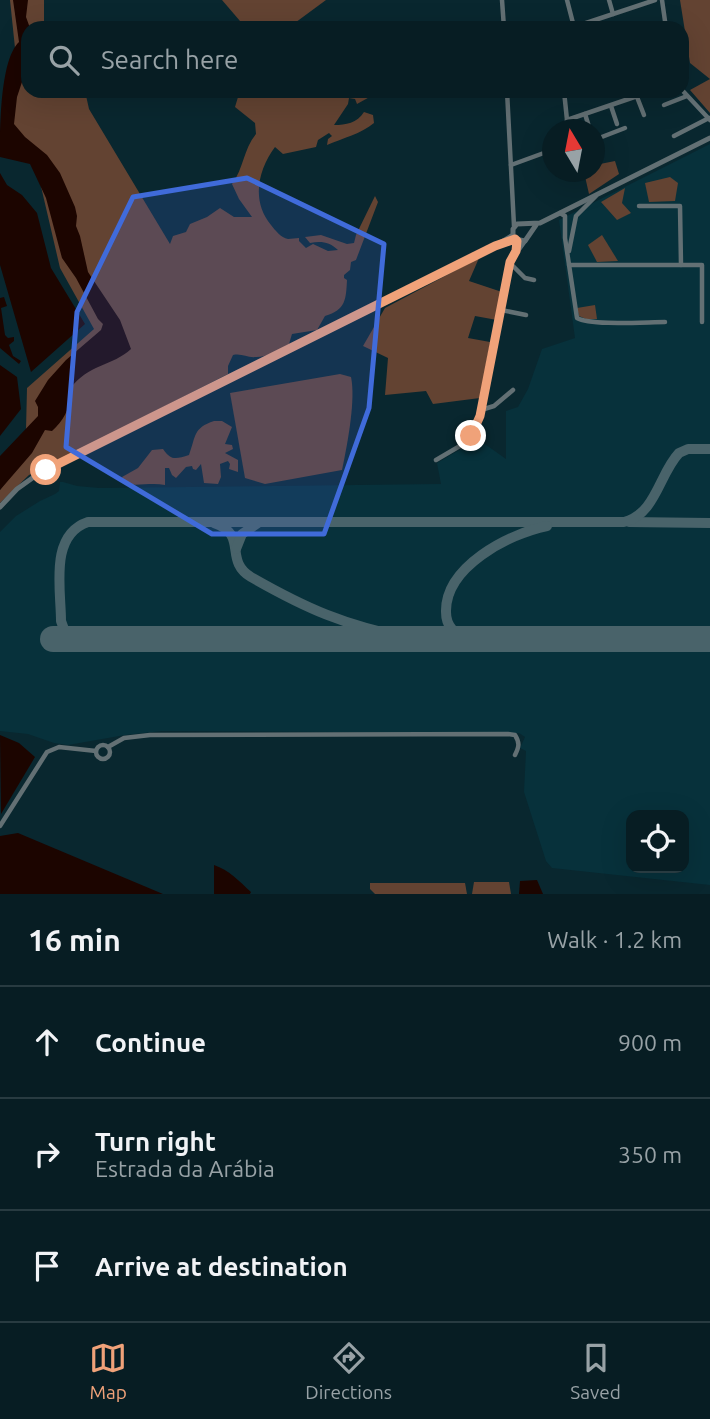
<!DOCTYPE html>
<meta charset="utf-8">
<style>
:root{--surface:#071d23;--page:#152a30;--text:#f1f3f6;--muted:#98a2a6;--line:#283b41;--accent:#f0a279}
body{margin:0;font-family:Ubuntu,sans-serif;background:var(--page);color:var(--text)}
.controls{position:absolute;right:21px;bottom:21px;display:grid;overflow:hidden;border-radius:14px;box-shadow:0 7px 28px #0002}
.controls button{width:63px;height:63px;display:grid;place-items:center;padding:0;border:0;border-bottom:2px solid var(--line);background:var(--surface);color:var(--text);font:35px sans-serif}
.compass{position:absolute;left:542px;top:119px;width:63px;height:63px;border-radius:50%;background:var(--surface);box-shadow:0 7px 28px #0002;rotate:350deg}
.stop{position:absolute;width:21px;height:21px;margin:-16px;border:5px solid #f0a279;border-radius:50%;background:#fff}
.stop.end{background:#f0a279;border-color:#fff;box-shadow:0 2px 7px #0008}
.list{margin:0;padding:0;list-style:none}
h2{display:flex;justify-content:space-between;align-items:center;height:91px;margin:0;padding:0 28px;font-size:30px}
h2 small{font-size:23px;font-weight:400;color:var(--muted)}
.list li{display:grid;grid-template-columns:46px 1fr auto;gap:21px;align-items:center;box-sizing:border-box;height:112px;padding:0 28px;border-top:2px solid var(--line)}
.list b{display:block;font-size:26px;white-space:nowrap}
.list p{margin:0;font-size:23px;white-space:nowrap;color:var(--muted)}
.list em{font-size:23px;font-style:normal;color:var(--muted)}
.icon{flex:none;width:38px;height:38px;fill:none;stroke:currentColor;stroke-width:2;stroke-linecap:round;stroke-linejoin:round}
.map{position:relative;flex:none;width:710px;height:894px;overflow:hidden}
.search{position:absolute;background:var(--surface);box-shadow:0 7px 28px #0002;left:21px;right:21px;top:21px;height:77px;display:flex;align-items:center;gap:18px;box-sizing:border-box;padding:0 24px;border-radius:21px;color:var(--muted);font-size:26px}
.sheet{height:427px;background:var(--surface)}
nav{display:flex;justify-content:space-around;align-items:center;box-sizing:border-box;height:98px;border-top:2px solid var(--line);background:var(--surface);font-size:19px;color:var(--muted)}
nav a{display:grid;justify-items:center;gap:4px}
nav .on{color:var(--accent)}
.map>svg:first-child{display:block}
</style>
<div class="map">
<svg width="710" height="894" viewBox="0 0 710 894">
<rect width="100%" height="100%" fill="#09272f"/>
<path fill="#07313b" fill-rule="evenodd" d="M710,144V885L552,868L546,861L524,792L526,751L520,748L525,737L519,733L162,731L125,735L68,745L54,743L28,734L0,731V532L16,516L40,501L55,494L59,491L60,482H63L77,486L99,488L441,484L437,463L461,449L473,439L477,443L482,442L506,459V411L518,407L528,389L542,349L575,338L559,220ZM631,815H684V868H631Z"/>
<g fill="#634332">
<path d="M10,0H44V28H28V91H85L89,109L170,244L173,236L186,232L190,224L207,217L220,208L234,217H252L239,199L232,184C244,168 243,150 256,134L255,123L235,107L238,97L291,95L297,91H375V94L357,104L355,99L349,98L348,104L334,125C346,125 357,123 364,112L373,115L374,123C361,134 343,138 327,145L328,139L332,136L329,133L318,140L316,147L283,154L275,147C258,170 251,201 271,225C275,230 281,238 288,239C292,239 295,238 299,238V241L306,248L313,244L328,251L338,250C329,242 322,241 310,243L305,237L321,235L347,244L354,243L356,235L375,196L378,202L356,260L351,262L350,270L344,275V278L347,280C346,299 346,310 325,316L317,330L292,334L289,344C279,349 268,357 256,357C247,358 242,353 233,355L228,366V374L29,475L0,503V490L5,483L26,430L27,388L94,329L60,268L36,165L0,150L15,48Z"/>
<polygon points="222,0 326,0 288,28 246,28"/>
<polygon points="680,0 710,0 710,113 690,90 710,79 690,63"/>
<polygon points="615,161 619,174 589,194 584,172 594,172 595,165"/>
<polygon points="670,177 678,183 675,201 649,202 645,183"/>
<polygon points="625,188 622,203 631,213 617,220 601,202"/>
<polygon points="602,235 618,261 597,262 588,245"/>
<polygon points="479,258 469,281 502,292 497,320 475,316 468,338 490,342 480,398 433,404 426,391 385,395 388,358 363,346 385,308"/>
<polygon points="595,305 597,319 586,319 579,316 577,308"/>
<path d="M340,374L351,377C356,400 347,446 342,470L265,484L245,478L230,393Z"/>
<path d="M214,421H222L232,427L225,444L232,445L233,449L225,453L238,460V472L229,469L230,464L228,461L220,464L221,477L218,484L204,483L201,464L196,470L193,469L192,466L186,467L176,478L172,475L169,468H165V485C151,482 135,487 124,483L122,477L138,468L152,450L163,449C171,461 176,459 189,455C196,436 193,428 214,421Z"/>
<polygon points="474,882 509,882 511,894 472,894"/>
<polygon points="370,883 465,883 467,894 375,894 370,889"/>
</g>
<g fill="#1c0500">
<path d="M13,0H28L26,17L30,28H28V64L17,97L14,124L25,137L47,155L60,173L75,207L77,216L76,226L80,236L88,272L120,320L131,349C113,366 88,364 70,389C72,406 64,420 52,431L45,430L32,453L0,490V456L38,416V407L35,401L48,380L66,360L101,330L103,324L98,319L76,278L62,258L46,198L30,164L0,157C0,128 0,60 19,42Z"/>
<polygon points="0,173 7,185 22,195 37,213 51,268 85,324 31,372 0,265"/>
<polygon points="4,297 7,306 1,308 5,335 8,338 14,337 14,341 9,345 13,356 21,361 19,364 0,348 0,298"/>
<polygon points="0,365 17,377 21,409 0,436"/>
<polygon points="0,735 19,743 35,757 1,814"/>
<polygon points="18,833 163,894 0,894 0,836"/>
<path d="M214,865C229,870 239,881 251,892L250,894H214Z"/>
<polygon points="537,880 543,894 519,894 520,881"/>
</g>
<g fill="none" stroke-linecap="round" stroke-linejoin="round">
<g stroke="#49636a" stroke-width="10">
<polyline points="629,522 710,523"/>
<path d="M214,523C249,535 223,560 251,577C307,609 344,625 408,638"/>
<polyline points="236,549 242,534 258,523"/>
<path d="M76,639L65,632L61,621C61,589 49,535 88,522H624C656,514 659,474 679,453L688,449H710"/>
<path d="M469,639C455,635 446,627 446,612C445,567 508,534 547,526"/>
</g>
<polyline stroke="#49636a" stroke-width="26" points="53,639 710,639"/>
<g stroke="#637074" stroke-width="4.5">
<polyline points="502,0 504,28"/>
<polyline points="567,0 574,27"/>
<polyline points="609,0 613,14"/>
<polyline points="662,0 666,28"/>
<polyline points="571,28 655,0"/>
<polyline points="682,90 710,120"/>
<polyline points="507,91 514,226"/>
<polyline points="564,91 567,120"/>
<polyline points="637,97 644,115"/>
<polyline points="664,105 687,96"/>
<polyline points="611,106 617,124"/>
<polyline points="585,114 590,130"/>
<polyline points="566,130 567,120 652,91"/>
<polyline points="674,136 709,118"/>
<polyline points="594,140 625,128"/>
<polyline points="511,165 552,150"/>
<polyline points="639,206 680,206 681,265"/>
<path d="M560,213L565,216V238L577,318C591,326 646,322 665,322"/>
<polyline points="569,251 576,216 596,196"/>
<polyline points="510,263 525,278 534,280"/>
<polyline points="569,265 702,265 702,322"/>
<polyline points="501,310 526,315"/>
<polyline points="481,410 494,406 513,390"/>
<polyline points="436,460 465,443 477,424 510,262 525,241"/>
<circle cx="103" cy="752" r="7"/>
<path d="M108,747L124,738L150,735L508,734L515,735C520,743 519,747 515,755"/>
<polyline points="0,826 47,752 59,747 96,751"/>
</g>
<g stroke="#637074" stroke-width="5">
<polyline points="504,243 515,239 525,241 536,225"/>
<polyline points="0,507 17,489 45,469 495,246 513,235 513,229 517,224 540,223 710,138"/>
</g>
</g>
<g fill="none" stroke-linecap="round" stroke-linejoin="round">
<polyline stroke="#f0a279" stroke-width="9" points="46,470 495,246 515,239 517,241 516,251 510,262 480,416 471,436"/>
</g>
<path fill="#406bda" fill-opacity="0.2" stroke="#406bda" stroke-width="5" stroke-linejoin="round" d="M247,178L384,244L369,408L324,534H212L66,447L77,312L133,197Z"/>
</svg>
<div class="controls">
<button><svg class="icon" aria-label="locate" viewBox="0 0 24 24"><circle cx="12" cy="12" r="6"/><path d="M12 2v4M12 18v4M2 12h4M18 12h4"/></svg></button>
</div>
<svg class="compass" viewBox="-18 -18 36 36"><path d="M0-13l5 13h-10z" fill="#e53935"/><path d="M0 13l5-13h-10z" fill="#98a2a6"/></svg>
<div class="stop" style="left:46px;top:470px"></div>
<div class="stop end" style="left:471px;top:436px"></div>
<div class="search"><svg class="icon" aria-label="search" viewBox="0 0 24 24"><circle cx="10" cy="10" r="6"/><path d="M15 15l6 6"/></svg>Search here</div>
</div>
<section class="sheet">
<h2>16 min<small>Walk · 1.2 km</small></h2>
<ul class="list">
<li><svg class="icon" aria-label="ahead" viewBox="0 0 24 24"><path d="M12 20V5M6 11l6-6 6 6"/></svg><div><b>Continue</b></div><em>900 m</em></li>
<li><svg class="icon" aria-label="right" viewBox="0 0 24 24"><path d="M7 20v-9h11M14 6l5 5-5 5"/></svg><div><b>Turn right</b><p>Estrada da Arábia</p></div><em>350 m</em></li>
<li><svg class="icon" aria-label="arrive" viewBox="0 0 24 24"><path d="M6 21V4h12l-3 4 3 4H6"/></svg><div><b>Arrive at destination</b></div></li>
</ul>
</section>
<nav>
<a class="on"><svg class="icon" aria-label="map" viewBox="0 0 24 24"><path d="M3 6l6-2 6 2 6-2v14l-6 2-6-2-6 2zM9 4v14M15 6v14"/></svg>Map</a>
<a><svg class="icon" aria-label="directions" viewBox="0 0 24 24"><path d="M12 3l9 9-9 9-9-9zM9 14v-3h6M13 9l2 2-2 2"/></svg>Directions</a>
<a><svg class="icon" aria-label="saved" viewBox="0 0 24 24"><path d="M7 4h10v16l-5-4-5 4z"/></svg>Saved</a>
</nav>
